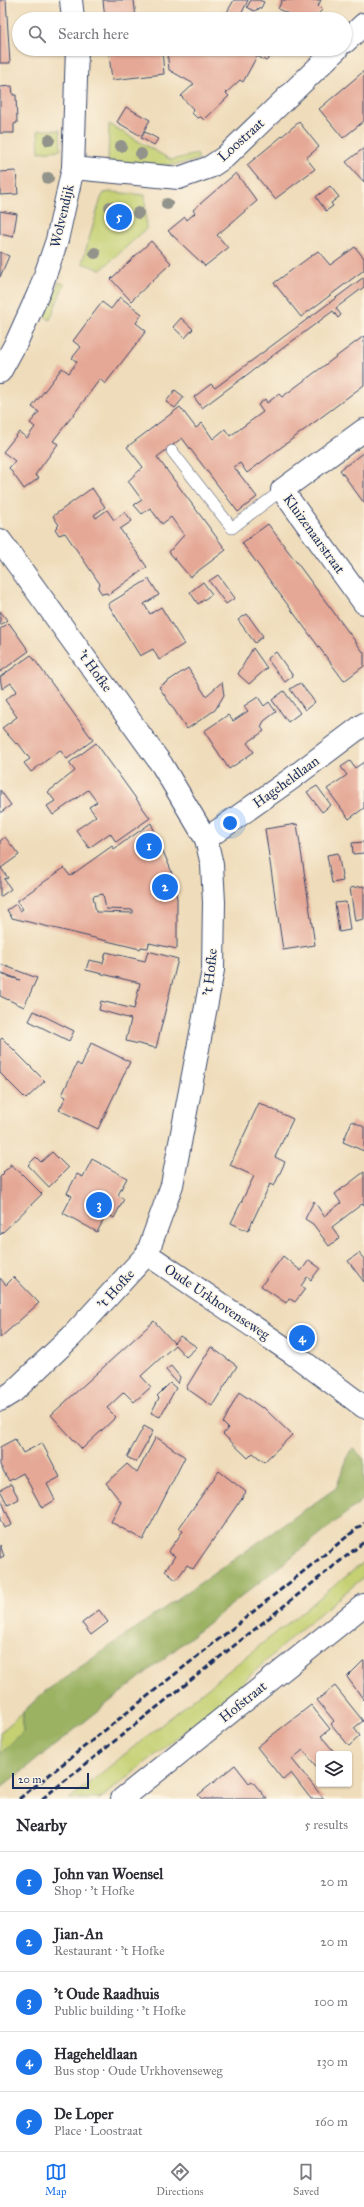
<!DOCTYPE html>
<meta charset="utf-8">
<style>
:root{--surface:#fff;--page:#f7f7f7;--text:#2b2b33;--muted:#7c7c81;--line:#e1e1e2;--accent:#1a73e8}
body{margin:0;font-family:"IM FELL Great Primer",serif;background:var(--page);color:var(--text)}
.controls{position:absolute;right:12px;bottom:12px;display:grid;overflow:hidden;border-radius:4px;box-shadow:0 1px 3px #0004}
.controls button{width:36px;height:36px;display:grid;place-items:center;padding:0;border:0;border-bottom:1px solid var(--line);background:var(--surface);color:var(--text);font:20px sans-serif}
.scale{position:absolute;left:12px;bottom:10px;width:77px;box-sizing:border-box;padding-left:4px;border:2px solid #1b2f5e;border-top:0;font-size:11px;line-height:14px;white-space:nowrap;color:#1b2f5e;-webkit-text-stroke:3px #fcf5e5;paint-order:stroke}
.you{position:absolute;left:230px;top:823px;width:14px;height:14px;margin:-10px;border:3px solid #fff;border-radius:50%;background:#1a73e8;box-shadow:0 0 0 6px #1a73e833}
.badge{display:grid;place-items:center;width:26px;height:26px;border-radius:50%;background:var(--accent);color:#fff;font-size:13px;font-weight:700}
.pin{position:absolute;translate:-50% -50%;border:2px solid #fff;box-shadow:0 1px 4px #0006}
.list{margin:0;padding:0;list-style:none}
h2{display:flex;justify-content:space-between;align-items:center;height:52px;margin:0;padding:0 16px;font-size:17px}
h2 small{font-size:13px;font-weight:400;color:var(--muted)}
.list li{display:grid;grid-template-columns:26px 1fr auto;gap:12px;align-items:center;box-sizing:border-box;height:60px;padding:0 16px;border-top:1px solid var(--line)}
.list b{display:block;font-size:15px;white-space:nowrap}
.list p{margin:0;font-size:13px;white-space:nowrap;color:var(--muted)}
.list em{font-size:13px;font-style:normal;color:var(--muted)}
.icon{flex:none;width:22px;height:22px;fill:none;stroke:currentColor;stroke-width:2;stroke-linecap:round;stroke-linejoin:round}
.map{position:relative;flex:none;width:364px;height:1799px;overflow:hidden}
.search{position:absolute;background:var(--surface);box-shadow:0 1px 3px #0004;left:12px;right:12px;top:12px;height:44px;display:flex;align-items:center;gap:10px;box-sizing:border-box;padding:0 14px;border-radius:22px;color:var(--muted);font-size:15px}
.sheet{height:352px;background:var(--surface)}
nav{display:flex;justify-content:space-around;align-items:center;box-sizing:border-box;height:56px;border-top:1px solid var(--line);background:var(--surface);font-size:11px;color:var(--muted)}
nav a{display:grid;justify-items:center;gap:2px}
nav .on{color:var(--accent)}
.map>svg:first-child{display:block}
</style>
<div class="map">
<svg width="364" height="1799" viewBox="0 0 364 1799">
<rect width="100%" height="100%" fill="#fcf5e5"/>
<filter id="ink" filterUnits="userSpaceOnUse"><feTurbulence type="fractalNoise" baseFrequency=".025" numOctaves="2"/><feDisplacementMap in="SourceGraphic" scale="8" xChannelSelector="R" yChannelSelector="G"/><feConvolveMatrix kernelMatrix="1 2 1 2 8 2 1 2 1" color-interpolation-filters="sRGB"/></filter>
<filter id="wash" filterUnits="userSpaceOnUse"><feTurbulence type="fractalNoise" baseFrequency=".012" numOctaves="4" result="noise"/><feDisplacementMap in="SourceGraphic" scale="16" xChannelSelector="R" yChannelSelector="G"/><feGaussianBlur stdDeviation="0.9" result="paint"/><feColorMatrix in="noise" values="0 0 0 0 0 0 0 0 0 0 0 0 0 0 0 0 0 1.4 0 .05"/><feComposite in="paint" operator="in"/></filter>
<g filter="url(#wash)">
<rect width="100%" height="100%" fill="#efdcba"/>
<g fill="#c4d072" stroke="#708068">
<path d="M109,124L171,160L197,154L199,159C169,170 139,164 108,161Z"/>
<polygon points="38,130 60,130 61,150 39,152"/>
<polygon points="111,192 145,195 146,229 101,270 82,263 101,198 104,193"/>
<polygon points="59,282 64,284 50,320 45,317"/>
<polygon points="364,1562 364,1577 296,1633 223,1701 100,1799 69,1799"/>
<polygon points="23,1712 23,1732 0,1754 0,1733"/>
</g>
<polygon fill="#9bb264" stroke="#5b7061" points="354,1449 364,1459 364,1499 0,1789 0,1754 23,1732 23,1712 43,1693 336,1488 350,1451"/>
<g id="blocks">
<g fill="#e5a896" fill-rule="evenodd">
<polygon points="0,0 6,0 10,63 0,63"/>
<polygon points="103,0 134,0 136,19 105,19"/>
<polygon points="234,0 248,0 239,19 223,19"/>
<polygon points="251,0 259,0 264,2 261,8 254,11 247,7"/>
<polygon points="282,0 321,0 318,6 322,10 314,19 299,19 278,9"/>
<polygon points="153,49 162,49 164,74 112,80 109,54"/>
<polygon points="167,49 185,50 279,49 266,61 257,56 243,82 240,80 226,93 229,96 204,120 201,117 197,118 192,113 193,109 181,96 194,84 169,70"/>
<polygon points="364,71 364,121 343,138 319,109"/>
<polygon points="12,86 13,95 16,95 17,123 14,124 14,133 0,133 0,87"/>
<polygon points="126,107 150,120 141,136 117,122"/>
<polygon points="299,122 319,147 306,158 315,169 275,199 247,165"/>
<polygon points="145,132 158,139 154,145 141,138"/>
<polygon points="364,148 364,182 346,162"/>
<polygon points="16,171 18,194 0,195 0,172"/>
<polygon points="236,173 257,201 217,235 228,248 205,266 168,231 185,217 187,220 195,213 193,210"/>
<polygon points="330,186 339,197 331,203 333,206 326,211 316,197"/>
<polygon points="0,211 17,214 13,237 0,234"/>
<polygon points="151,241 171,263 131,301 111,279"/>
<polygon points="355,247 364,258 364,270 301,317 274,283 318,251 330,265"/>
<polygon points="0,252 9,256 0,277"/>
<polygon points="364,277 364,287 336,308 341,315 338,318 333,311 202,408 194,397 211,384 215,388"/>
<polygon points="120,297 142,314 136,323 146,331 105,384 100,379 77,410 53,441 58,444 35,475 39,478 24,489 9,468 15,461 3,452 19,432 27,438 35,427 30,423 39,412 32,407 62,368 69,373 77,362 72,358 81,347 73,341 102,302 111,309"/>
<polygon points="181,318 193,329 185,338 173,327"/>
<polygon points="364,336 364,385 247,473 240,463 234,467 257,497 238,512 182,438 157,457 226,550 190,577 169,552 184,535 171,517 162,524 150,508 142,514 134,505 142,500 128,481 143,467 127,447 180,407 196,428 202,423 213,439 225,429 230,436 263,412 258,405 265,399 267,403 279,394 282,397"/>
<polygon points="175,390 184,397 175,408 166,402"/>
<polygon points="364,452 364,503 340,470"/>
<polygon points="92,488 105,507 94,515 96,518 107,510 114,520 125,512 132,521 120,529 147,567 108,595 107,593 102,594 98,588 100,584 65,533 59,535 55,529 59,525 53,516"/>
<polygon points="268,524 364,653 364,666 344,681 242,543"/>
<polygon points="218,575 235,598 226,604 209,581"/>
<polygon points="149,579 159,595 144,604 150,614 161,607 184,644 159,660 153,649 140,656 108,604"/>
<polygon points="203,582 212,594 198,604 190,592"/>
<polygon points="0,611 7,620 0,625"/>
<polygon points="247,614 263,636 255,643 238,620"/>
<polygon points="9,623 29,651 0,672 0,629"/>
<polygon points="253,648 267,668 249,684 238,674"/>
<polygon points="276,652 293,676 285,682 267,659"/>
<polygon points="31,655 93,740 67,759 60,750 31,772 24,763 30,759 18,743 16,744 2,728 17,717 5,700 17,691 11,683 2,689 0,677"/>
<polygon points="188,668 206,696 222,682 224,695 215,710 187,729 159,687"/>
<polygon points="300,683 315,702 305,710 290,689"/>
<polygon points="284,691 300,713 288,722 272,700"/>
<polygon points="258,697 264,706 269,702 276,712 264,721 261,727 264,731 247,743 254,752 229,769 204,731 228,715 233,721 248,711 244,706"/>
<polygon points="96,743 150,818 116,842 110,833 89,848 76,830 96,816 89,807 97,802 88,790 53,815 47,806 55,801 48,792 75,771 69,763"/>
<polygon points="350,761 355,768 364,762 364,808 349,819 327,789 347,775 341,767"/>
<polygon points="317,786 331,805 322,812 307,792"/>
<polygon points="0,790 11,805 0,813"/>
<path d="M151,823L171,870L177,898V949L149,943L148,948L141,947L140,949L12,918L7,910L16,904L20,911L23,909L17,901L64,868L70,876L112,846L114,849ZM103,894L106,909L133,910V913L96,912L93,896Z"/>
<polygon points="297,824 315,945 283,950 265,829"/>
<polygon points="5,837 19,855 1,868 8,878 4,879 11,889 0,897 0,841"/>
<polygon points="364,842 364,853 353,854 352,843"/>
<polygon points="338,853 343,881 332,883 327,855"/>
<polygon points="364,886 364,919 355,921 350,888"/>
<polygon points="346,902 350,930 339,932 335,903"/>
<polygon points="148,951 178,959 156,1048 126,1041 131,1019 99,1010 101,1001 134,1009 140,983 86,970 89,960 103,963 106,952 145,961"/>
<polygon points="0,964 37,978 24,1007 0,996 0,974 20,980 0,972"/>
<polygon points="34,1011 74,1031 69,1041 29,1021"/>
<polygon points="2,1038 45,1081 26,1099 0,1073 0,1040"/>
<polygon points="91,1043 130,1062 98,1129 59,1110 66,1097 62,1095 68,1082 77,1063 81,1066"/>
<polygon points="259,1103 293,1119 275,1157 285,1162 274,1186 270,1184 248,1231 231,1223 254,1176 230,1165"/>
<polygon points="352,1121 364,1127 364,1151 343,1142"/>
<polygon points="52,1152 68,1168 49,1187 28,1165 36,1157 41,1162"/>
<polygon points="92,1159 127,1178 118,1195 124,1199 114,1218 107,1214 97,1232 63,1213 72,1196 67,1193 77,1174 83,1177"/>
<polygon points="10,1164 21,1173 42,1194 0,1235 0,1177 4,1173 3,1172 10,1167"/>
<polygon points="364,1172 364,1206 362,1204 332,1227 340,1238 329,1246 313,1224 305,1219 314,1201 324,1216 341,1203 335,1194"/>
<polygon points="359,1253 364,1259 364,1282 348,1261"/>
<polygon points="283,1256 301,1271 309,1260 320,1268 311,1280 307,1277 301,1286 305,1289 295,1302 289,1298 286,1303 261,1286"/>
<polygon points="14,1277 39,1303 0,1338 0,1278 6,1285"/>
<polygon points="154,1321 174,1343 180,1336 197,1347 186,1357 175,1345 141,1376 151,1387 134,1402 124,1392 107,1408 116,1417 82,1449 51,1415"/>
<polygon points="211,1347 237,1366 212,1406 186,1388"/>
<polygon points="171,1366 180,1377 178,1384 166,1370"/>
<polygon points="170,1383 176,1388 160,1417 151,1413 159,1398 157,1396"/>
<polygon points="239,1392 262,1408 263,1407 292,1435 264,1462 253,1453 248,1458 223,1434 228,1428 223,1423"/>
<polygon points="144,1426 153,1431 136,1462 127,1457"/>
<polygon points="156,1437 185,1457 143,1540 111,1522 121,1502 106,1483 127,1464 137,1473"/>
<polygon points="15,1439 23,1453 42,1443 60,1477 47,1484 55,1500 42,1508 23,1473 9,1481 0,1465 0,1447"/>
<polygon points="219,1471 246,1492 193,1569 187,1565 176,1580 165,1571 175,1556 168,1552 183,1531 179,1528"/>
<polygon points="11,1484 19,1499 8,1505 0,1490"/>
<polygon points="0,1497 12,1525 4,1528 0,1519"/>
<polygon points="0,1545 4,1556 0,1558"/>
<polygon points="99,1610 108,1622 91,1635 82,1623"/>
<polygon points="363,1661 364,1661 364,1700 347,1677"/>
<polygon points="335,1686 363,1721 354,1728 360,1736 349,1746 331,1724 334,1721 317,1700"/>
<polygon points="311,1705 330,1729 321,1736 336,1754 319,1754 319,1770 303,1750 292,1759 324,1799 311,1799 291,1773 283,1780 257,1747"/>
<polygon points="235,1765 249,1783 252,1781 267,1799 202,1799 198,1795"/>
</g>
</g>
</g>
<g filter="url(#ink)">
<use href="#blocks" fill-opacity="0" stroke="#3b496c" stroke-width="1"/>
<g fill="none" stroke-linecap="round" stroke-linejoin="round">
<defs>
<polyline id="service" points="172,451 232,528 282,490"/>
<g id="minor">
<polyline points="345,42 364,24"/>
<polyline points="73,168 179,178 210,167 225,157 337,49"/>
<polyline points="364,430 282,490 364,603"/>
<polyline points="206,839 291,779 364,724"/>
<polyline points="122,1799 364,1605"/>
</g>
<g id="tertiary">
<polyline points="71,0 73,19"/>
<polyline points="0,372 17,341 40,290 57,240 73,168 77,49"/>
<polyline points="0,540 162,765 206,839 212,865 214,902 213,970 172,1185 147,1254 71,1337 13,1392 0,1400"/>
<polyline points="147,1254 292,1353 364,1407"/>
</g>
</defs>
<use href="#service" stroke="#3b496c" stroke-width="12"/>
<use href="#minor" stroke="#3b496c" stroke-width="24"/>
<use href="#tertiary" stroke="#3b496c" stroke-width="24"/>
<use href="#service" stroke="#fff" stroke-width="11"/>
<use href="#minor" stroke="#fff" stroke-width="22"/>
<use href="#tertiary" stroke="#fff" stroke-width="22"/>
<g stroke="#1b2f5e" stroke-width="3" stroke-dasharray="6 3" stroke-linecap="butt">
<polyline points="19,1799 364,1523"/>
<polyline points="42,1799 364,1542"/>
</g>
</g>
<g fill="#92938a">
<circle cx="49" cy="140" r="6"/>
<circle cx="121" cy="146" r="6"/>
<circle cx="141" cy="154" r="6"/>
<circle cx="48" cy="178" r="6"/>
<circle cx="167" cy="204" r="6"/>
<circle cx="110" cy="207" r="6"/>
<circle cx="138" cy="213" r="6"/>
<circle cx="95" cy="253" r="6"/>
</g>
</g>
<g text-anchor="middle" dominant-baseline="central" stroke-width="3" stroke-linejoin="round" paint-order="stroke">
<g font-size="14" fill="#1b2f5e" stroke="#fcf5e5">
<text transform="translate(241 140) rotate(-42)">Loostraat</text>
<text transform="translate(62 216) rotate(-77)">Wolvendijk</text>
<text transform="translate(314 534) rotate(54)">Kluizenaarstraat</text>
<text transform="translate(95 671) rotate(54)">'t Hofke</text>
<text transform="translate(286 782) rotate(-36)">Hageheldlaan</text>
<text transform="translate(210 972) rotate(-84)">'t Hofke</text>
<text transform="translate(116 1289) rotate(-48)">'t Hofke</text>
<text transform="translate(217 1302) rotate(34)">Oude Urkhovenseweg</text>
<text transform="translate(243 1702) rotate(-39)">Hofstraat</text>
</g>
</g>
</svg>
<div class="controls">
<button><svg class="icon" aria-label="layers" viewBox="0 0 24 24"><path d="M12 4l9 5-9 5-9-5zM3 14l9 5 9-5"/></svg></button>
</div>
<div class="scale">20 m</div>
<div class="you"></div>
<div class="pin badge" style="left:149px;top:846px">1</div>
<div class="pin badge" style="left:165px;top:887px">2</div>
<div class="pin badge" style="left:99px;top:1205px">3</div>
<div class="pin badge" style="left:302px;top:1338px">4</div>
<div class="pin badge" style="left:119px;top:217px">5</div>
<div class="search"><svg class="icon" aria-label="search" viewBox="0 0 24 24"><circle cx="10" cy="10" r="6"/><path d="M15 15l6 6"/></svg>Search here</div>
</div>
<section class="sheet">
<h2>Nearby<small>5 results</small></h2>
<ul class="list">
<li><span class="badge">1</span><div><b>John van Woensel</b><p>Shop · 't Hofke</p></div><em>20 m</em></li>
<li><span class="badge">2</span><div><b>Jian-An</b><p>Restaurant · 't Hofke</p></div><em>20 m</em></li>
<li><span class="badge">3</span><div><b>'t Oude Raadhuis</b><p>Public building · 't Hofke</p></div><em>100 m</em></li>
<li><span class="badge">4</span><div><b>Hageheldlaan</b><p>Bus stop · Oude Urkhovenseweg</p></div><em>130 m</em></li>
<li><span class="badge">5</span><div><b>De Loper</b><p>Place · Loostraat</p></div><em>160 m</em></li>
</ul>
</section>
<nav>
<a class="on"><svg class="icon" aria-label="map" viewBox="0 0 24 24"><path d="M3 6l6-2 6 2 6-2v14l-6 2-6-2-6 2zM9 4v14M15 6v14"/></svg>Map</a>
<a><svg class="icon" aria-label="directions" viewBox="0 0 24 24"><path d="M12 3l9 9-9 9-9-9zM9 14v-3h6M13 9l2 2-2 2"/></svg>Directions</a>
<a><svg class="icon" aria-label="saved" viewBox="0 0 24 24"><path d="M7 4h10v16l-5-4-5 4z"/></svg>Saved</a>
</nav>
